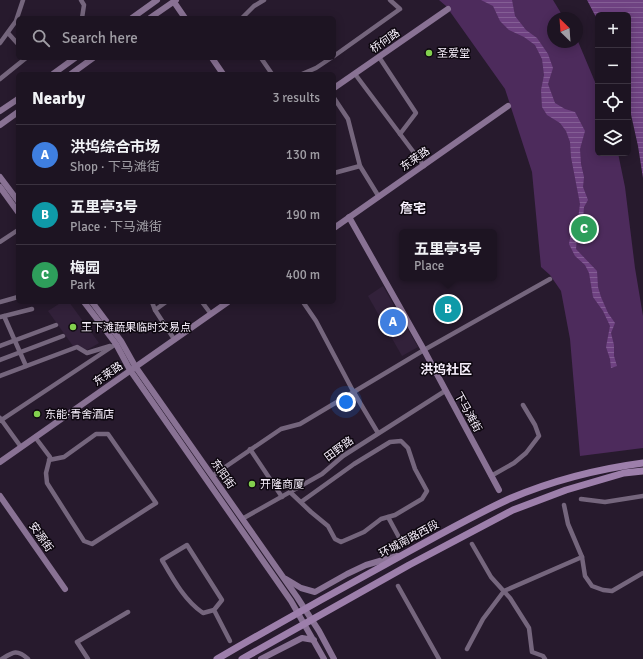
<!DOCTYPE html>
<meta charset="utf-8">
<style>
:root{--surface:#1d1422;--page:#251d2a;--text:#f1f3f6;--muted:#a09ea5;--line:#3b3340;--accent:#2563eb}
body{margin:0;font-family:Signika,"Noto Sans SC",sans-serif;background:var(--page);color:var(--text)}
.controls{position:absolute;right:12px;top:12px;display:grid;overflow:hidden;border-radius:6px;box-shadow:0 2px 10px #0003}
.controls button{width:36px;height:36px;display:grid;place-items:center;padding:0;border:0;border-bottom:1px solid var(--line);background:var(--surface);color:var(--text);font:20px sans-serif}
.compass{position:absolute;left:547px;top:12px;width:36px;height:36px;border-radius:50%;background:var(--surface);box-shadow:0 2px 10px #0003;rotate:335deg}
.you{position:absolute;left:346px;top:402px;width:14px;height:14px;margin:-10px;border:3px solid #fff;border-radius:50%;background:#1a73e8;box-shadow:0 0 0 6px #1a73e833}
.badge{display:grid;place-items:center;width:26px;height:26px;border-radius:50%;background:var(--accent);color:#fff;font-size:13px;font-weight:700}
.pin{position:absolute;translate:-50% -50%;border:2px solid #fff;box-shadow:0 1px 4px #0006}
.popup{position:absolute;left:399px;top:229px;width:98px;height:52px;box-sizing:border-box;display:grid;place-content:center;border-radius:6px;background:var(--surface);filter:drop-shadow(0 1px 3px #0005);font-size:13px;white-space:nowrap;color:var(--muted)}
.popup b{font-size:15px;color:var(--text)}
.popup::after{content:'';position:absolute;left:50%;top:100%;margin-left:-8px;border:8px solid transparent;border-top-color:var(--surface)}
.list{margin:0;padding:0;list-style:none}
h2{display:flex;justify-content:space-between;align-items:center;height:52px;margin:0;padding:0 16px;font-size:17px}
h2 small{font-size:13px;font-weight:400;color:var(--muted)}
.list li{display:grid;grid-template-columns:26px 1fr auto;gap:12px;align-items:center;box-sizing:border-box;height:60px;padding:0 16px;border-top:1px solid var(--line)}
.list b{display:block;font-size:15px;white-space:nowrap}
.list p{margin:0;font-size:13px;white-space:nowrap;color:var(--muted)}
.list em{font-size:13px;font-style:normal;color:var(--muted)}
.icon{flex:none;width:22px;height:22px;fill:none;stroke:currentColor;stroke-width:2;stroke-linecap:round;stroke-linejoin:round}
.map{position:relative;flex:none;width:643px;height:659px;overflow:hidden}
.search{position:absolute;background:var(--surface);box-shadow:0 2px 10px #0003;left:16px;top:16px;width:320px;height:44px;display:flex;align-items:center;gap:10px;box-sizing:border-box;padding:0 14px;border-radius:6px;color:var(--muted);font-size:15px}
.panel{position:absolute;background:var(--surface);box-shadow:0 2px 10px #0003;left:16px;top:72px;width:320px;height:232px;border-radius:6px}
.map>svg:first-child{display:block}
</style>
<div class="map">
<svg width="643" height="659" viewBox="0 0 643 659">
<defs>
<pattern id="water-rules" width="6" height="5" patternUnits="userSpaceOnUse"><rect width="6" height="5" fill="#6f4282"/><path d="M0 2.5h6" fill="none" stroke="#845e95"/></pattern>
</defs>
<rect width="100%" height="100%" fill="#271a2d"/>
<g fill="#32213a">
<polygon points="383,286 418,347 402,356 368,296"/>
<polygon points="62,302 69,302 99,343 87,350 79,346 73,346 48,311"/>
</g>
<polygon fill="#4d2b5c" points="439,0 553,0 564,18 553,18 553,42 577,42 577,39 598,89 598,153 618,153 625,187 635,268 643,316 643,448 580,456 570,339 561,291 550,275 541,267 532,172 505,89 446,6"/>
<g fill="url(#water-rules)">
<polygon points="481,0 512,0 515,16 526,30 537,38 548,54 553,68 548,84 555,103 565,109 575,112 585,131 580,149 581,164 584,177 583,187 588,200 584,207 583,219 578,228 576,249 597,271 598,287 601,297 608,313 615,323 611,333 614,345 614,356 617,366 611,368 610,359 606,347 610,326 603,311 593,297 589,273 585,265 575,256 569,244 571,233 578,219 580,204 571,157 570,142 566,131 560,123 547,115 542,107 541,90 544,75 542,59 535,45 524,37 509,30 500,21 493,6"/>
<polygon points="587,0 643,0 643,178 638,146 628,101 628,15 598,15 598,21"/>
</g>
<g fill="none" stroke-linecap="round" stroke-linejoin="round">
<g stroke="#75667d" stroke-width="4.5">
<polyline points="81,0 84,5 82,18"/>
<polyline points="242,18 254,6 264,0"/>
<polyline points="8,33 18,44"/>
<polyline points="0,43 16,21 23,0"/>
<polyline points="334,56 400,9 390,0"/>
<polyline points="379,57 416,113 400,134"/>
<polyline points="261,58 272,74"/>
<polyline points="302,74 316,68 331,58"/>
<polyline points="355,74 424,166"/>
<polyline points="0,79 26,58"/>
<polyline points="334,98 348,119 360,166 379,197"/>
<polyline points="334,173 360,166"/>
<polyline points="0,242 18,230"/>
<polyline points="0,302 18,297"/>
<polyline points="152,302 155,310 174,339"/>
<polyline points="202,302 211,314"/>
<polyline points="303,302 316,321 353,391 378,433"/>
<polyline points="155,310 166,302"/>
<polyline points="4,316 26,366"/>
<polyline points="0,317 32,309"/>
<polyline points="0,346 56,325"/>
<polyline points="0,360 63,336"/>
<polyline points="0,376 77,347 87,353 110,346"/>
<polyline points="0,418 21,447"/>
<polyline points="0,421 116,344"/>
<polyline points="35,437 50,457 46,473 47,483 84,541 92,544 156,503 108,434 96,434 64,457 49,460"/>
<polyline points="250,449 282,497"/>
<polyline points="212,476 281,429 300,424 424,350 550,279"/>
<polyline points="491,476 514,463 526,453 539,436 535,425 523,405"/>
<polyline points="290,492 311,512 328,526 335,539 341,542 364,532 381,519 395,515 422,499 427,491 415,469 408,448 401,441 390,442 354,464 301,502"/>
<polyline points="581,499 605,502 643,496"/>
<polyline points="564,505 568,524 582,557 585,576 592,586 603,590 612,591 643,573"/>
<polyline points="388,517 401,541"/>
<polyline points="242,519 322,474 343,456 445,391"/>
<polyline points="472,544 491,577 510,598 529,628 532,652 543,656 545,659"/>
<polyline points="398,586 439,659"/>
<path d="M214,610L203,613C185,601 173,579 162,560L187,545L222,600L214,610L230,641"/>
<polyline points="467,649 483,619 504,591 582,557"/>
<path d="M2,659C13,652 17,649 28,659"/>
<polyline points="88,659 77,642 128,612"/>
</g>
<g stroke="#897294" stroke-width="6">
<polyline points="174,2 185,18"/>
<polyline points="132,18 157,0"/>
<polyline points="150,18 176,0"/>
<polyline points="212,58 223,74"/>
<polyline points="53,74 75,58"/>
<polyline points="71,74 93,58"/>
<polyline points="334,88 448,9"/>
<polyline points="0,111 18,99"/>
<polyline points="0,125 18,112"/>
<polyline points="0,177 18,201"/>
<polyline points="0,187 18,212"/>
<polyline points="349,217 424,350 499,490"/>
<polyline points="334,228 508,106"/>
<polyline points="84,302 116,344 130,370 291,601 324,659"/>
<polyline points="92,302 121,341 135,366 297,597 319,631 334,659"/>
<polyline points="0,462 228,302"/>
<polyline points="0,496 65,589"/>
<polyline points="286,579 301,588 315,592 347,574 366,565 397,556"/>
<polyline points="261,659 302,638 314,640"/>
</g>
<g stroke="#9d7fab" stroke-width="7">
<path d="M217,659C274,626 331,594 388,563C428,541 468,518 509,499C551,481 598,469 643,463"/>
<polyline points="242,659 409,565 513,510 566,490 624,473 643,471"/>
</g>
</g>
<g fill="#83d04e" stroke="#0d070f" stroke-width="1.5">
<circle cx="429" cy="53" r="4"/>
<circle cx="73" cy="327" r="4"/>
<circle cx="37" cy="414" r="4"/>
<circle cx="252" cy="484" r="4"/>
</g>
<g text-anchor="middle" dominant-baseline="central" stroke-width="3" stroke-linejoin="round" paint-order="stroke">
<g font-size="11" fill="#f7effc" stroke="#0d070f">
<text transform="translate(385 41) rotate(-35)">桥何路</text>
<text transform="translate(415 159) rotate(-35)">东莱路</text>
<text transform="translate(108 374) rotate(-35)">东莱路</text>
<text transform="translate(468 412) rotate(61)">下马滩街</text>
<text transform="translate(339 449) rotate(-36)">田野路</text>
<text transform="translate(223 474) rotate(55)">东阳街</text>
<text transform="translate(41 537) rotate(55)">安源街</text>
<text transform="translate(409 539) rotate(-28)">环城南路西段</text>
</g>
<g font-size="11" fill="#f7effc" stroke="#0d070f" text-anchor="start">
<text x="437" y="53">圣爱堂</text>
<text x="81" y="327">王下滩蔬果临时交易点</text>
<text x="45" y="414">东能·青舍酒店</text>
<text x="260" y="484">开隆商厦</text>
</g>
<g font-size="13" font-weight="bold" fill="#f7effc" stroke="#0d070f">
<text x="413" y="209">詹宅</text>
<text x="446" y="370">洪坞社区</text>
</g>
</g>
</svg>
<div class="controls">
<button>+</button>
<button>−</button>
<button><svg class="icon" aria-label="locate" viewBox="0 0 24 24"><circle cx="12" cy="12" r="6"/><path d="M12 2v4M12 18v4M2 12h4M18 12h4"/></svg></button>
<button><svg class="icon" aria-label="layers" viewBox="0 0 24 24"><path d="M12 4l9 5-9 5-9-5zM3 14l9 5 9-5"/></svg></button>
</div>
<svg class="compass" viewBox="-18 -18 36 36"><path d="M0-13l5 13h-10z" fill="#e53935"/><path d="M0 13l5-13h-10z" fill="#a09ea5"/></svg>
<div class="you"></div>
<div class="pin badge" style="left:393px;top:322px;background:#3f7fe0">A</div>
<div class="pin badge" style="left:448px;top:309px;background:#0f9aa8">B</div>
<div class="popup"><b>五里亭3号</b>Place</div>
<div class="pin badge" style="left:584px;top:229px;background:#2e9e5b">C</div>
<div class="search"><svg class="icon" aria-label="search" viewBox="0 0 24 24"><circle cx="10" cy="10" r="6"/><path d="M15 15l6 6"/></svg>Search here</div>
<section class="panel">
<h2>Nearby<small>3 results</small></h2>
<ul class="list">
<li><span class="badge" style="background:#3f7fe0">A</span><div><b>洪坞综合市场</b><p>Shop · 下马滩街</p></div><em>130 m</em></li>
<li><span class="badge" style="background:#0f9aa8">B</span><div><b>五里亭3号</b><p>Place · 下马滩街</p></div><em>190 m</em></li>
<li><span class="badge" style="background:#2e9e5b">C</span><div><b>梅园</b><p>Park</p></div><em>400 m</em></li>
</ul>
</section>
</div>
